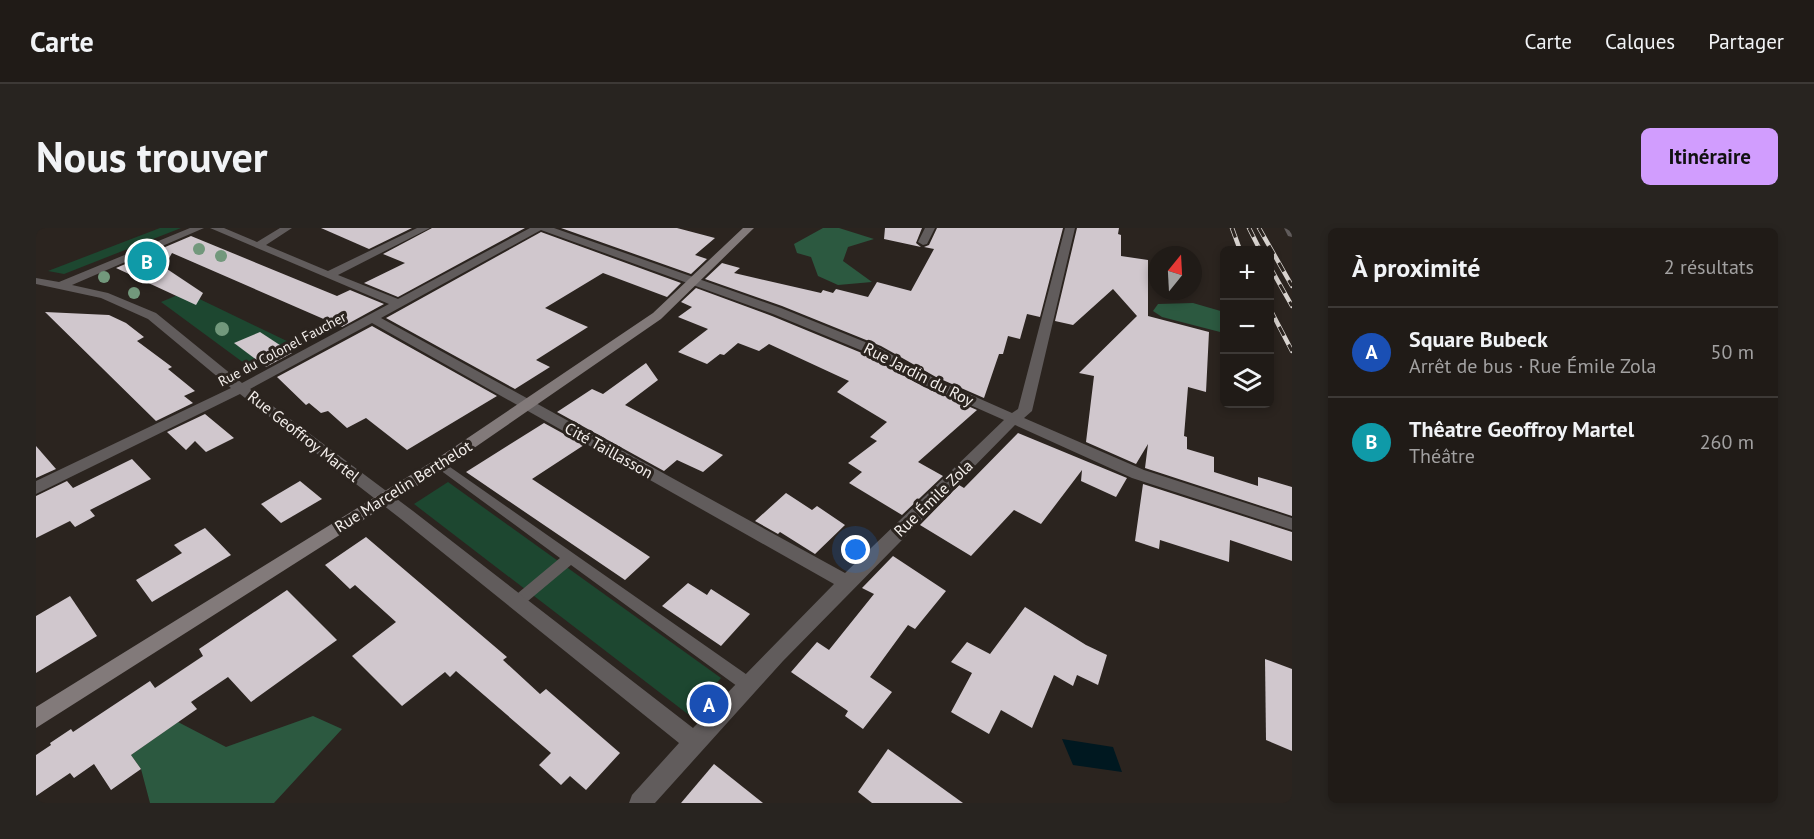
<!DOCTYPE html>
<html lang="fr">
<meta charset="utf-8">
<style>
:root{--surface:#201b17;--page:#282420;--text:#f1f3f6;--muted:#a2a1a1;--line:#3d3936;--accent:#d19dfe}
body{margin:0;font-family:"PT Sans",sans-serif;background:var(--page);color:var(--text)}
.controls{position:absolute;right:18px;top:18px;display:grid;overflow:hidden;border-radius:9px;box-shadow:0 3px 9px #0003}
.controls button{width:54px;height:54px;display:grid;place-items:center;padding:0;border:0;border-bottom:2px solid var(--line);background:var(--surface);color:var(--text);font:30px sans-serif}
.compass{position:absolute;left:1112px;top:18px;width:54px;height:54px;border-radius:50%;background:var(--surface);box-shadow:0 3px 9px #0003;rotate:18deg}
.you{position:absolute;left:820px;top:322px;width:21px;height:21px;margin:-15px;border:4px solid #fff;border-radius:50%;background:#1a73e8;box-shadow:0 0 0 9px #1a73e833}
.badge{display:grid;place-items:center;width:39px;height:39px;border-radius:50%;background:var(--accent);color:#fff;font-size:20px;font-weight:700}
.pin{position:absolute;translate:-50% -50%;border:3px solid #fff;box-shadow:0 2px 6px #0006}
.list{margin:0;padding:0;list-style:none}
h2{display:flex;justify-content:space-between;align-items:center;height:78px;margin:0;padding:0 24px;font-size:26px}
h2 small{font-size:20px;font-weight:400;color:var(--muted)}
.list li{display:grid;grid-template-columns:39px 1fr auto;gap:18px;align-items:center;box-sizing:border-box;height:90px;padding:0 24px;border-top:2px solid var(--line)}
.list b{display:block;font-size:22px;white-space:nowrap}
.list p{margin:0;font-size:20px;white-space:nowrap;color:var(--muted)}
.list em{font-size:20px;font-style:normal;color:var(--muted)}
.icon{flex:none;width:33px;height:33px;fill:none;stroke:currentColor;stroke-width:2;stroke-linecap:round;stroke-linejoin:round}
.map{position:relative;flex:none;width:1256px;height:575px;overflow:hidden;border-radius:9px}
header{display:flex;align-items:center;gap:36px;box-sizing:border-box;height:84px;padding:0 30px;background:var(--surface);border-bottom:2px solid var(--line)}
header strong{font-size:28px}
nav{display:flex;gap:33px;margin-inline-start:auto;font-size:21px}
.intro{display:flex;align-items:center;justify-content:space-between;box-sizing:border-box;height:144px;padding:0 36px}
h1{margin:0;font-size:42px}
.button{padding:15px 27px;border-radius:9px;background:var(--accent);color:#111;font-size:21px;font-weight:700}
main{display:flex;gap:36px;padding:0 36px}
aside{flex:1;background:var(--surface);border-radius:9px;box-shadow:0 3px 9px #0003}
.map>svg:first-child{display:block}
</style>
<header>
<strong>Carte</strong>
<nav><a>Carte</a><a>Calques</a><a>Partager</a></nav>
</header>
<div class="intro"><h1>Nous trouver</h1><a class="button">Itinéraire</a></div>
<main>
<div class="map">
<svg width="1256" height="575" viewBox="0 0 1256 575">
<rect width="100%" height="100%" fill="#2b241f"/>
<g fill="#1d4730">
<polygon points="124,0 145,0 28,46 12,43"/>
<polygon points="149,64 255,115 228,130 232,134 217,140 212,138 125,74"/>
<polygon points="412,254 685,450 653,487 378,276"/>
</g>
<g fill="#2c5940">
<polygon points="787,0 803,0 838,11 812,19 807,33 836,54 802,57 782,48 775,29 761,25 758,16"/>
<polygon points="1157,75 1188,84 1188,105 1126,89 1117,83 1122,76"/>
<polygon points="277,488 306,501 238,575 114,575 105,541 95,527 142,494 190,519"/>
</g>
<polygon fill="#001820" points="1026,511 1077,519 1086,544 1037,537"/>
<g fill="#d0c7cd">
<polygon points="285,0 376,0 333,21"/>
<polygon points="396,0 489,0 362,69 328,55 369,35 347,26"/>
<polygon points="525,0 641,0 679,10 659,27 671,31 655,46"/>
<polygon points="849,0 886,0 880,15 885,19 848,11"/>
<polygon points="901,0 1027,0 1004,89 991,86 984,111 972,108 967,126 963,126 948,170 900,149 845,118 746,78 669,51 686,35 704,40 698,45 785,65 787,62 797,65 800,61 832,69 841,54 875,63 898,21 888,19 893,17"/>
<polygon points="1041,0 1083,0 1082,6 1085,7 1085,28 1112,32 1112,88 1173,104 1170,164 1152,159 1148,208 1151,209 1151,221 1178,229 1178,244 1222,258 1222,249 1256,259 1256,288 1109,240 1112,216 1100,236 1050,214 1058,148 1043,145 1101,88 1077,61 1037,97 1019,93"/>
<polygon points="505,4 645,55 631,69 567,45 509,80 552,99 500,132 514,139 479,161 350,90"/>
<polygon points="155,8 301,68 314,62 348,76 306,99 136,25 128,39 167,65 160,77 80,40"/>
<polygon points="660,60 736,88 833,128 888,159 941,182 882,234 907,248 866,287 813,255 826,244 812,235 841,213 834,209 851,194 801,164 813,153 733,116 723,123 702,115 688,127 684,126 671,136 642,124 672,101 642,89 656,79 645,74"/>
<polygon points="9,84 73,87 90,95 108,109 101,113 136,139 132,141 159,163 148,168 157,175 120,193"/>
<polygon points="336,98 461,168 371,222 330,190 311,200 292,183 285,185 273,175 270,177 241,149"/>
<polygon points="224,104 256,125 230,139 198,115"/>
<polygon points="610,135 622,152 589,177 687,227 667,244 641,232 628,243 521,184 556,161 567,166"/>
<polygon points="169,186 198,210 170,224 159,213 150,222 131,204"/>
<polygon points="508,195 548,217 496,251 614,329 589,352 430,244"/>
<polygon points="982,205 1091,250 1080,269 1045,253 1046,242 1005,296 978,282 935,328 884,297 923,257 928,260"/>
<polygon points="0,218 20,241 0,250"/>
<polygon points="96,231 115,251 54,282 59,288 39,299 34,293 0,310 0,268 31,253 37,260"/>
<polygon points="264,253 286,271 245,295 225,276"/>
<polygon points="1107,256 1256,304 1256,333 1194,312 1193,334 1124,312 1123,321 1099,313"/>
<polygon points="750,265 776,282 781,278 809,297 779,326 744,304 742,306 719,293"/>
<polygon points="169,300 195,327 116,374 100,352 146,325 138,317"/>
<polygon points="330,309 471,429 467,432 504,466 510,461 584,525 550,562 534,548 525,557 503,537 515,525 420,443 414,449 409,444 366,478 316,428 360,394 319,357 314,361 289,337"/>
<polygon points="857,328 910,363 879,401 872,397 834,449 856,464 827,501 809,488 812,483 755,444 781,414 793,422 838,366 826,360"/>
<polygon points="652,355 671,367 675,361 714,386 685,418 626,378"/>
<polygon points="251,362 301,412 215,474 192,449 155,474 161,481 95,527 105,541 75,562 58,536 38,550 34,545 0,568 0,527 15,517 14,515 35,501 37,504 114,453 119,460 167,428 163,421"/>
<polygon points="34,368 61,408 0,445 0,388"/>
<polygon points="989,379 1050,417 1071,427 1062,457 1041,447 1037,458 1018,447 996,500 965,482 953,506 915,484 936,445 915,434 931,414 954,426"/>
<polygon points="1229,431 1256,441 1256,523 1230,512"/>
<polygon points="852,521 927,575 836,575 822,564"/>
<polygon points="678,536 727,575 645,575"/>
</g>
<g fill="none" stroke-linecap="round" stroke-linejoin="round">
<polygon fill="#615c5c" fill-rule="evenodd" points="404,232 717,451 719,456 717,461 711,463 705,461 535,337 486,378 481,380 476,378 473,374 476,370 524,330 400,239 398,236 400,233"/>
<g fill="#615c5c" fill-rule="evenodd">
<path d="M154,0H168L36,57L72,65L120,85L206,155L353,76L174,0H188L221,14L244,0H256L230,17L292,43L381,0H394L302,47L362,71L494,0H518L745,80L844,120L899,151L976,185L982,181L1029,0H1039L996,183L988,190L1108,242L1256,290V302L1096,250L979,197L747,433L619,575H593L596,567L643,515L365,291L204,166L0,266V253L195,160L112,91L65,70L0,56V50L23,54ZM505,2L737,86L834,126L889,157L968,192L809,345L345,90ZM336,95L798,356L657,500L377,283L214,161Z"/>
<polygon points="889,0 899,0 891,16 887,17 882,14"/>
</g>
<polygon fill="#615c5c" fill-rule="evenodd" points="1248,0 1256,0 1256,9 1252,8"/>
<polygon fill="#827a7a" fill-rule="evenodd" points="707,0 718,0 625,91 409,240 0,500 0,479 399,232 617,85"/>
<defs>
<g id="rail">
<polyline points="1196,0 1204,22"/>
<polyline points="1213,0 1224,22"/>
<polyline points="1223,0 1256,58"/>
<polyline points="1234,39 1256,78"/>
<polyline points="1234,81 1256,123"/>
</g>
</defs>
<use href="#rail" stroke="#d8d3cf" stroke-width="4.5"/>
<use href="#rail" stroke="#2b241f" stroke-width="3" stroke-dasharray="10" stroke-linecap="butt"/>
</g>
<g fill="#72987c">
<circle cx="163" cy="21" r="6"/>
<circle cx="185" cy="28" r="6"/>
<circle cx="68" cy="49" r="6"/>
<circle cx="98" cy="65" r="6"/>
<circle cx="186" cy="101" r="7"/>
</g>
<g text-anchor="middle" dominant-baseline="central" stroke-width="6" stroke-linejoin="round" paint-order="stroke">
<g font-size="14" fill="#f3eeeb" stroke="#2b241f">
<text transform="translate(246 121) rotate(-28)">Rue du Colonel Faucher</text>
</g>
<g font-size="16" fill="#f3eeeb" stroke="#2b241f">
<text transform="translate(883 146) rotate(27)">Rue Jardin du Roy</text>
<text transform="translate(268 208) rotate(38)">Rue Geoffroy Martel</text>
<text transform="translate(573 222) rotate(29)">Cité Taillasson</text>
<text transform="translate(367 258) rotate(-32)">Rue Marcelin Berthelot</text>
<text transform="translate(897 270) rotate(-44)">Rue Émile Zola</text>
</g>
</g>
</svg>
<div class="controls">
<button>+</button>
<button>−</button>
<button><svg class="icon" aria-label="layers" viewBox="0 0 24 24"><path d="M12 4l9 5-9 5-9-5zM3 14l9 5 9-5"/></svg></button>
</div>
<svg class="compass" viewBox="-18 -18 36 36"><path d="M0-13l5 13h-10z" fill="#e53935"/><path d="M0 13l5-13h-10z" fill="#a2a1a1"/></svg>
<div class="you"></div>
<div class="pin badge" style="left:673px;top:476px;background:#1a4fb4">A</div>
<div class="pin badge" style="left:111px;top:33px;background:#0f9aa8">B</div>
</div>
<aside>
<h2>À proximité<small>2 résultats</small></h2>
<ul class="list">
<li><span class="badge" style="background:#1a4fb4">A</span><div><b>Square Bubeck</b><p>Arrêt de bus · Rue Émile Zola</p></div><em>50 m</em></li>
<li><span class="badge" style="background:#0f9aa8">B</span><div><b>Thêatre Geoffroy Martel</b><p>Théâtre</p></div><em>260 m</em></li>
</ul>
</aside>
</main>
